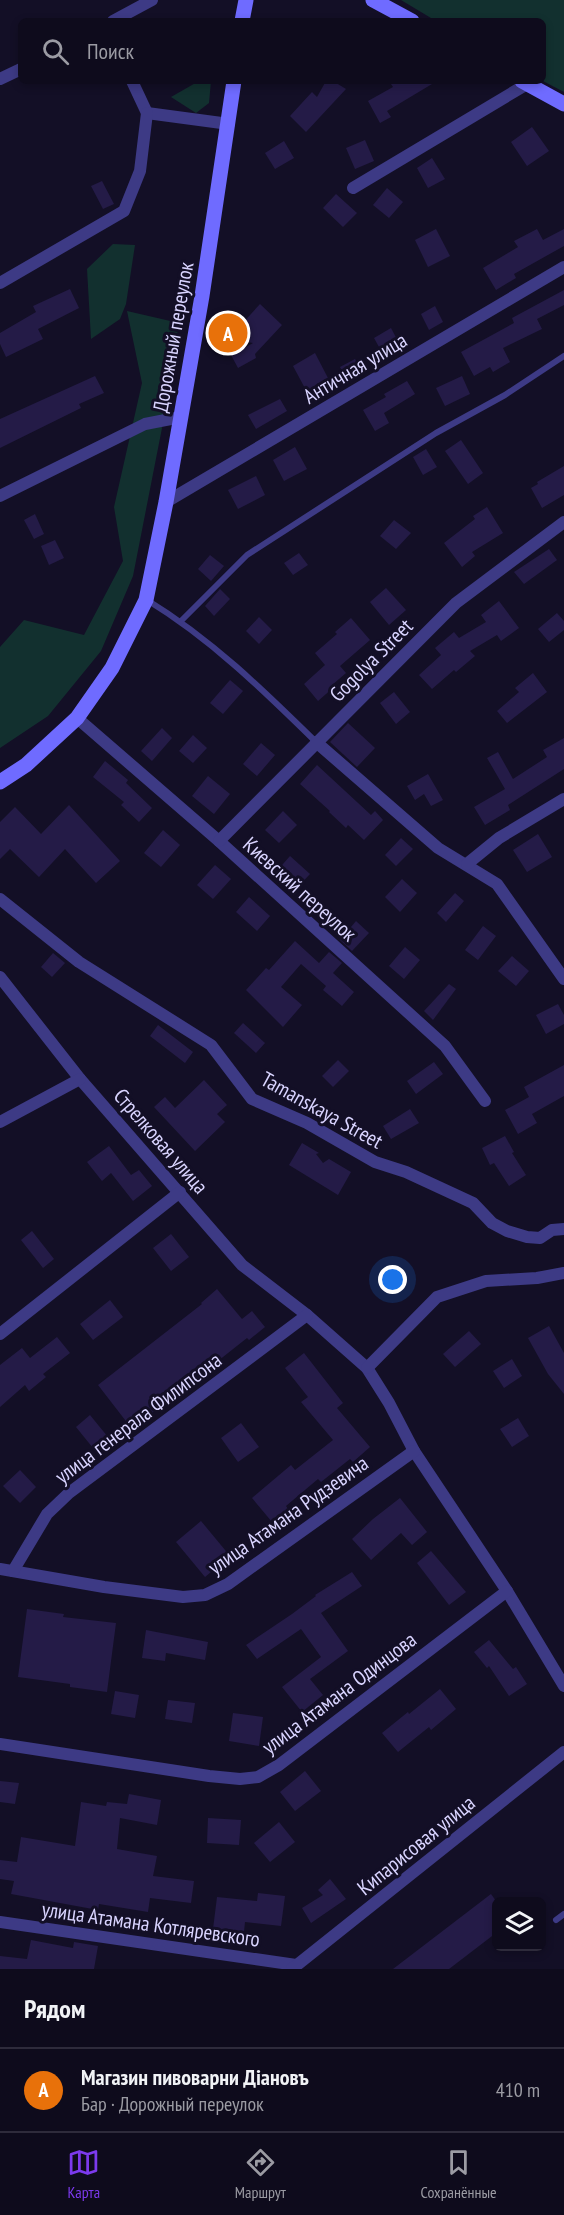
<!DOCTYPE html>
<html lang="ru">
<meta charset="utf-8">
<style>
:root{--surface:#0e0b1c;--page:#171425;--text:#f1f3f6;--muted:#9b9ba3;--line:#2e2b3b;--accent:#7c3aed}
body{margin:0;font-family:"PT Sans Narrow",sans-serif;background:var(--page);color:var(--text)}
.controls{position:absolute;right:18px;bottom:18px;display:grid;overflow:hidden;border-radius:9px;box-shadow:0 3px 9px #0003}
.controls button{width:54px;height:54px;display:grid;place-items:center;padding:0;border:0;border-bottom:2px solid var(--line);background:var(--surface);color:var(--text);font:30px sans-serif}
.you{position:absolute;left:393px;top:1280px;width:21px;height:21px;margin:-15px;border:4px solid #fff;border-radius:50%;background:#1a73e8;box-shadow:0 0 0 9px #1a73e833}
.badge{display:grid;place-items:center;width:39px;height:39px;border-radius:50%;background:var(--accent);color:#fff;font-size:20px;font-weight:700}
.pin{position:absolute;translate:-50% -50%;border:3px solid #fff;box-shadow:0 2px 6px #0006}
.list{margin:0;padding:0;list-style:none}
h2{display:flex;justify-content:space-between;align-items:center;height:78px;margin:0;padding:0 24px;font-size:26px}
h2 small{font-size:20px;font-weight:400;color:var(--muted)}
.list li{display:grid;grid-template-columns:39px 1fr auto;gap:18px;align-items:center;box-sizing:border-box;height:84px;padding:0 24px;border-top:2px solid var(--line)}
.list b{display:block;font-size:22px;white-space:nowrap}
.list p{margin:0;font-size:20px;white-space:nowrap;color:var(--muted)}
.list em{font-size:20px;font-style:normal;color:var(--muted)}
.icon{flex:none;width:33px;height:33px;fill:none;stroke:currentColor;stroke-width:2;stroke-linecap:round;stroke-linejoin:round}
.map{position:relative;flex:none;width:564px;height:1969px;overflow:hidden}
.search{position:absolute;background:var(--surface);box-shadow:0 3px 9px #0003;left:18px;right:18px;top:18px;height:66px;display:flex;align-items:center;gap:15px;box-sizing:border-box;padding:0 21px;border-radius:9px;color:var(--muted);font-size:22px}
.sheet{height:162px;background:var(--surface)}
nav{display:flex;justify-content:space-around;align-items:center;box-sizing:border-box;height:84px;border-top:2px solid var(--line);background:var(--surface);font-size:16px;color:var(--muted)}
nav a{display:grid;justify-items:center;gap:3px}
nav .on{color:var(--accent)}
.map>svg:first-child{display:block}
</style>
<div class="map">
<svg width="564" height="1969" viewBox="0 0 564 1969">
<rect width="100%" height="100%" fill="#130f26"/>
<g fill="#12302f">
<polygon points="401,0 564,0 564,92 543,81 543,21 436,21"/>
<polygon points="199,81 211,81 209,103 196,113 171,97"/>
<polygon points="113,244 135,245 126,304 120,319 91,339 87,269"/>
<polygon points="127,311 179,323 162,428 133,576 101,651 48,716 0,748 0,647 24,620 84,635 123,561 114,507 142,383"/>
</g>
<g fill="#241b47">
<polygon points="326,81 333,81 346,89 306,132 290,116 312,92 317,97"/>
<polygon points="389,81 437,81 387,111 391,117 380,123 368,101 393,87"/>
<polygon points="532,127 549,151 527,166 511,142"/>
<polygon points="365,140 374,161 355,169 346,148"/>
<polygon points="284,141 294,158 275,169 265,153"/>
<polygon points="432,158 445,179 428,188 417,168"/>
<polygon points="102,181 114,204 103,209 91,186"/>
<polygon points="387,188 403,202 389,218 373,205"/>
<polygon points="336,194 357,213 343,227 323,208"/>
<polygon points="436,229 450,256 428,267 415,240"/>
<polygon points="537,229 543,240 564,229 564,246 514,274 516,278 496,290 483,268 518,247 514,241"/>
<polygon points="70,289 79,308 38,329 43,339 6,357 0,344 0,333 36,312 33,306"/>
<polygon points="564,290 564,305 537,319 542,329 503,348 510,362 493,372 490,367 474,376 461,352 514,323 512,318"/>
<polygon points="260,304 282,325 255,354 256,358 238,368 231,355 253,343 223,338 225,323 240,326"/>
<polygon points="435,306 443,322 429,330 421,314"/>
<polygon points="391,328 401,347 384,356 374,338"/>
<polygon points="315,353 329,380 307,392 293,366"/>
<polygon points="355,359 363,373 348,382 340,367"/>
<polygon points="95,376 104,393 79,404 81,408 0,448 0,419"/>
<polygon points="462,376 470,394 445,406 436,388"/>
<polygon points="407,381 415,394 384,413 389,423 375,431 363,410 386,397 384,394"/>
<polygon points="280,399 287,411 256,429 248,415"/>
<polygon points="461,440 483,473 468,484 445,451"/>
<polygon points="295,447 307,469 284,481 273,460"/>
<polygon points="426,449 437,467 423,475 413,457"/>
<polygon points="564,466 564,495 542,508 531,488 538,484 537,482"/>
<polygon points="256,476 265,495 238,509 228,490"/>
<polygon points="487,507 503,533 472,552 475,556 462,567 444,543 475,519 473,516"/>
<polygon points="35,514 44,534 34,539 24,520"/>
<polygon points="394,520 411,533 396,549 380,536"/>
<polygon points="55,540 64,558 49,565 41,546"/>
<polygon points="549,549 557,560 524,584 514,572"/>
<polygon points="299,553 308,565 293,575 284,563"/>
<polygon points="210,555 224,566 211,581 198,569"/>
<polygon points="386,588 406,610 389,625 370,602"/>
<polygon points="220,589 230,599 214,616 205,606"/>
<polygon points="499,601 519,628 501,641 497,635 470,651 475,656 456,672 454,670 432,689 419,675 441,655 435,648 454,632 459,638 486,622 481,615"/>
<polygon points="557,613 564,621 564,630 549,642 538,629"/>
<polygon points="259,617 272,630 259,644 246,631"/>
<polygon points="351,618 370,640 340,666 346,673 332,685 334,687 318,701 304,684 325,665 315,653 337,634 335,632"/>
<polygon points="533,673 547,692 507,723 497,711 519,692 515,688"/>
<polygon points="230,680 243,691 223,714 210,703"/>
<polygon points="394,692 410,712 396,724 380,703"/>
<polygon points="348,723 375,748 357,767 330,742"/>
<polygon points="162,728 172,738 152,761 141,751"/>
<polygon points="193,735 207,748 193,763 179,751"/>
<polygon points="564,738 564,769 508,805 510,810 485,825 474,807 505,789 487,758 498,752 513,779 547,757 543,750"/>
<polygon points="261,743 275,755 257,776 243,764"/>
<polygon points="105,761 128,780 126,783 152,808 139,822 121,805 124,802 93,777"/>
<polygon points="317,765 371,815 375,811 383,820 364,840 348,825 346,828 329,812 330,811 300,784"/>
<polygon points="428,774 443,800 431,806 424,794 415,800 407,786"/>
<polygon points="208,776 230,794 214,814 192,796"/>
<polygon points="69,805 120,861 96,883 65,849 39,877 10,849 0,859 0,822 15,807 41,834"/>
<polygon points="283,811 297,825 279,843 265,830"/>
<polygon points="163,830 180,845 161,867 144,853"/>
<polygon points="538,834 552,857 527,872 513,850"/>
<polygon points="401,838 413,849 396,866 385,855"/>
<polygon points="290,856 310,874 296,889 276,872"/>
<polygon points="215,865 231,879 213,899 197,885"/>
<polygon points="402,879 417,893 400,912 385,897"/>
<polygon points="455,893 464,901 446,922 437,913"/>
<polygon points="249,897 270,916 257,931 236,912"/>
<polygon points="356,921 369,933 352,951 340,940"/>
<polygon points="483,926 496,936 478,960 465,950"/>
<polygon points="295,941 319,963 329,952 342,963 333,973 354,992 342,1006 323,990 326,986 301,964 281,987 302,1005 283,1027 246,990 266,968 269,970"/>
<polygon points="405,947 420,960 404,979 389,966"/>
<polygon points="53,953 65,963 52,977 41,967"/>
<polygon points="512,956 529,971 516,986 498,971"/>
<polygon points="449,984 456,989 433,1020 424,1011"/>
<polygon points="558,1004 564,1015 564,1024 546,1034 536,1015"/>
<polygon points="243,1023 265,1043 256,1053 234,1033"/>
<polygon points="158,1025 193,1052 185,1063 150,1036"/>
<polygon points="338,1060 349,1071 333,1087 322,1076"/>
<polygon points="434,1062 443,1074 416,1094 407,1081"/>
<polygon points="564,1065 564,1096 532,1114 537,1123 518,1134 505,1110 529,1097 524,1087"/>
<polygon points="204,1080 227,1105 217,1114 225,1122 195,1151 154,1107 165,1097 175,1108"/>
<polygon points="410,1109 419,1123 391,1139 383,1126"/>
<polygon points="505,1136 514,1152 512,1153 526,1175 509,1186 494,1163 490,1165 482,1148"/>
<polygon points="302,1143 319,1153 316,1154 323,1163 329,1159 351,1172 338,1195 289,1165"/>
<polygon points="109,1146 131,1175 139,1170 152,1186 133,1201 111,1173 102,1181 87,1162"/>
<polygon points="32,1231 54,1259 43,1268 21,1240"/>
<polygon points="171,1234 189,1257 171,1271 153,1248"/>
<polygon points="217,1289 242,1319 252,1311 265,1327 249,1340 247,1338 132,1429 98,1385 202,1304 201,1303"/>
<polygon points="110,1300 123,1317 93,1340 80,1324"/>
<polygon points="549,1326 564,1353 564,1394 548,1374 528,1338"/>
<polygon points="469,1331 481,1344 455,1367 443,1354"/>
<polygon points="57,1337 70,1353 43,1374 46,1377 29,1391 25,1385 0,1407 0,1365 22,1348 30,1358"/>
<polygon points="304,1353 343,1403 337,1408 370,1447 353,1462 350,1459 321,1482 318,1479 286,1506 288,1509 272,1522 252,1498 291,1465 295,1470 333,1440 301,1402 308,1397 285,1368"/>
<polygon points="512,1359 522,1376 504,1388 493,1371"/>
<polygon points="90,1415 112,1442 97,1453 76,1427"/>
<polygon points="518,1418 529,1436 512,1447 500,1429"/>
<polygon points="241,1423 259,1447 238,1462 221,1438"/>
<polygon points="20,1470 36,1487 20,1503 3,1486"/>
<polygon points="400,1498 427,1532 412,1545 401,1533 371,1560 352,1539 373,1519"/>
<polygon points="201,1521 230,1556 205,1577 176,1542"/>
<polygon points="431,1551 466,1592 449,1605 417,1563"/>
<polygon points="352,1572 362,1586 321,1613 348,1651 310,1679 323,1695 302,1712 282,1687 321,1657 301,1629 257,1659 246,1645 292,1614 316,1596 315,1595"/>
<polygon points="27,1609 64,1614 63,1617 116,1623 107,1692 70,1687 70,1684 18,1677"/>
<polygon points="146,1630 208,1642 205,1660 166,1653 165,1661 142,1658"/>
<polygon points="489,1640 513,1669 516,1667 527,1684 509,1696 489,1666 487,1668 474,1652"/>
<polygon points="440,1689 456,1709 431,1730 429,1727 398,1752 382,1733 408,1712 409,1714"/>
<polygon points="115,1691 139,1695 135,1718 111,1714"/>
<polygon points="168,1700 195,1703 192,1723 165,1719"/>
<polygon points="233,1713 263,1717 259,1746 229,1741"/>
<polygon points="305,1771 321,1791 295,1811 280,1792"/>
<polygon points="0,1781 19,1783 15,1804 0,1802"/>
<polygon points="129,1794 161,1800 157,1825 120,1818 117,1849 157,1856 153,1876 194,1881 191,1903 150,1898 148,1912 99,1904 98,1910 11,1894 14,1881 0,1879 0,1860 17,1862 21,1837 75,1846 81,1802 106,1806 107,1802 127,1804"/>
<polygon points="208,1818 241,1820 239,1845 207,1843"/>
<polygon points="279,1822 295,1842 270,1862 254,1843"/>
<polygon points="330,1879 346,1899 311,1923 302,1908 323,1895 318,1890"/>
<polygon points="258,1893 285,1896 281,1926 245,1922 244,1932 213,1929 217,1897 257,1901"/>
<polygon points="491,1894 496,1901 496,1933 449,1969 393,1969"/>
<polygon points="31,1940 73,1948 74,1942 98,1946 94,1969 0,1969 0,1956 27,1959"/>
</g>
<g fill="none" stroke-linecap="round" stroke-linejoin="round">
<g stroke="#3d3a85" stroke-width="6">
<path d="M147,600C211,639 263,690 316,742"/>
<polyline points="181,621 247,555 436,433 505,395 564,356"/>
<polyline points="556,1920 564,1914"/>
</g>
<g stroke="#3d3a85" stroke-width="12">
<polyline points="113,21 152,0"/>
<polyline points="0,79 21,69"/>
<polyline points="132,81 147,113"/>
<polyline points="147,113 229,124"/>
<polyline points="353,188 527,84"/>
<polyline points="0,283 124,211 140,171 147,113"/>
<polyline points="0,496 145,424 181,417"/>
<polyline points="166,502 564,267"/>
<polyline points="77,718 219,841 445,1046 485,1101"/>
<polyline points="316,742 438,848 497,884 564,979"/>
<polyline points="219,841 456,603 564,522"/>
<polyline points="467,864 499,838 564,799"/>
<polyline points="0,899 79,962 211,1045 252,1099 307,1123 375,1162 406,1172 473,1203 492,1223 507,1231 527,1237 540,1238 552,1230 564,1229"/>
<polyline points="0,977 80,1079 242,1265 307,1315 367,1368 389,1403 414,1451 507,1591 564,1686"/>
<polyline points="0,1122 80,1079"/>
<polyline points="0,1334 180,1192"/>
<polyline points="367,1368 437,1297 486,1281 537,1278 564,1273"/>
<polyline points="0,1569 104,1587 183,1597 205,1595 228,1584 414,1451"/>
<polyline points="13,1571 47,1514 69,1493 307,1315"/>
<polyline points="0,1744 209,1776 240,1779 258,1777 279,1765 507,1591"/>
<polyline points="0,1922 296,1965"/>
<polyline points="292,1969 564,1752"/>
</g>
<g stroke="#6f6bff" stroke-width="15">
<polyline points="373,0 412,21"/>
<polyline points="242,21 246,0"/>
<polyline points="522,81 564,104"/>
<polyline points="0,782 26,765 77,718 112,668 146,600 166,502 202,296 234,81"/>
</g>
</g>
<g text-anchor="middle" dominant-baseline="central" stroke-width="6" stroke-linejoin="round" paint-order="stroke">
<g font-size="21" fill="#d9d4ff" stroke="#130f26">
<text transform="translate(173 337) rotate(-80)">Дорожный переулок</text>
<text transform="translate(355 368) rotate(-31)">Античная улица</text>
<text transform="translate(371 660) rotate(-45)">Gogolya Street</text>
<text transform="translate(300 889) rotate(42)">Киевский переулок</text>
<text transform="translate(322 1110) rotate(29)">Tamanskaya Street</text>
<text transform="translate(161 1141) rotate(49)">Стрелковая улица</text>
<text transform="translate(138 1418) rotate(-37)">улица генерала Филипсона</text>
<text transform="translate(288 1515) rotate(-35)">улица Атамана Рудзевича</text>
<text transform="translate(339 1693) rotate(-37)">улица Атамана Одинцова</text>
<text transform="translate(416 1845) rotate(-39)">Кипарисовая улица</text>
<text transform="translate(151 1924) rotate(8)">улица Атамана Котляревского</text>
</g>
</g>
</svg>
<div class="controls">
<button><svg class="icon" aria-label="layers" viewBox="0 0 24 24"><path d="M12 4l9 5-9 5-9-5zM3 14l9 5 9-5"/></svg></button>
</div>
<div class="you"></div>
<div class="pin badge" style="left:228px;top:333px;background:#e8710a">A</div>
<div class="search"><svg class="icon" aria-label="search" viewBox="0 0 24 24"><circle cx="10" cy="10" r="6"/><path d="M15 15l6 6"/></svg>Поиск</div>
</div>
<section class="sheet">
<h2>Рядом<small></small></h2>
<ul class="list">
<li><span class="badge" style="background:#e8710a">A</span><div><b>Магазин пивоварни Дiановъ</b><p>Бар · Дорожный переулок</p></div><em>410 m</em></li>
</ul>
</section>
<nav>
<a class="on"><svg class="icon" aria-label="map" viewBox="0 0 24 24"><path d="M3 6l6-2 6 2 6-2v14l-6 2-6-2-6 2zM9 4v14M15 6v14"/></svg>Карта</a>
<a><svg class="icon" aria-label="directions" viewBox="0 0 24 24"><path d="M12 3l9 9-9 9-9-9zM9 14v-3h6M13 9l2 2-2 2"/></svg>Маршрут</a>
<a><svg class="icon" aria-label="saved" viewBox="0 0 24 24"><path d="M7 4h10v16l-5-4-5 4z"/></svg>Сохранённые</a>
</nav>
